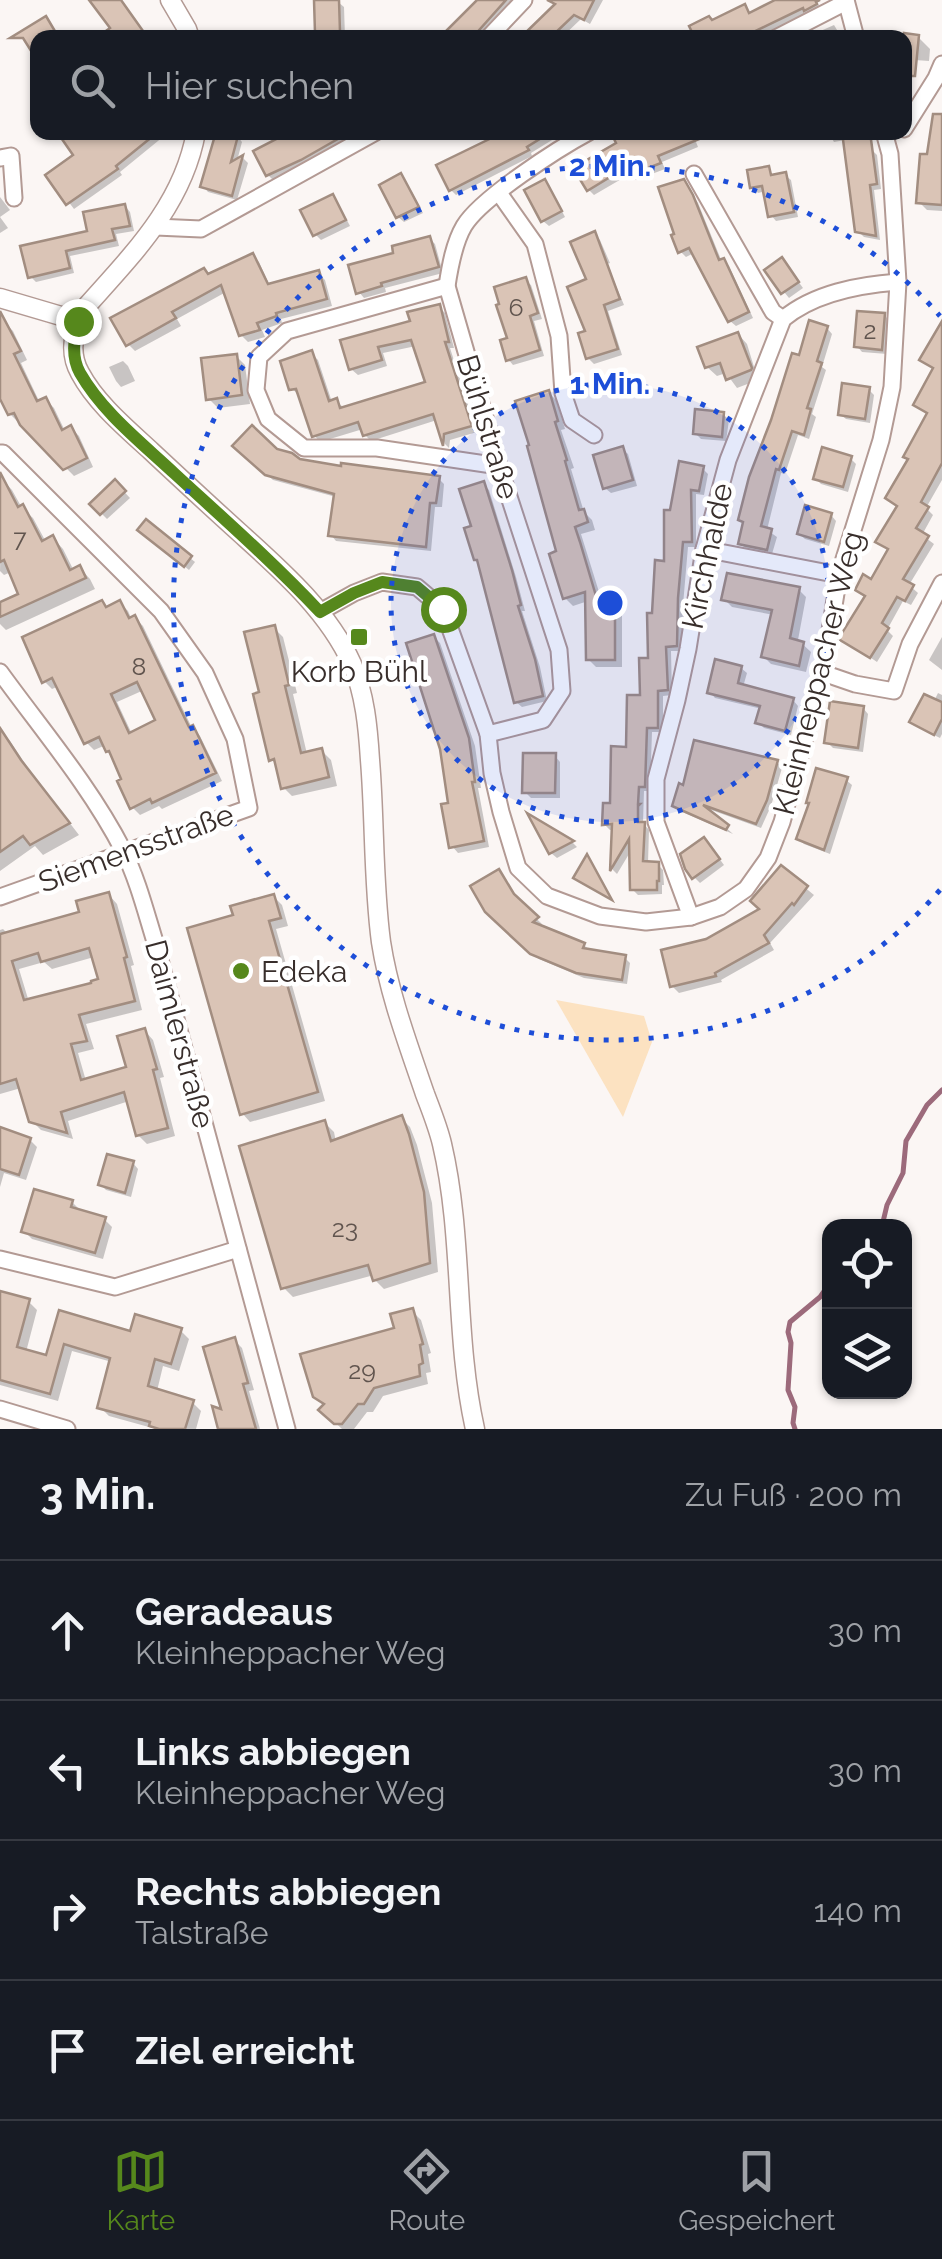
<!DOCTYPE html>
<html lang="de">
<meta charset="utf-8">
<style>
:root{--surface:#171b24;--page:#20242c;--text:#f1f3f6;--muted:#9ea1a6;--line:#363941;--accent:#56881c}
body{margin:0;font-family:Raleway,sans-serif;background:var(--page);color:var(--text)}
.controls{position:absolute;right:30px;bottom:30px;display:grid;overflow:hidden;border-radius:20px;box-shadow:0 2px 8px #0004}
.controls button{width:90px;height:90px;display:grid;place-items:center;padding:0;border:0;border-bottom:2px solid var(--line);background:var(--surface);color:var(--text);font:50px sans-serif}
.stop{position:absolute;width:30px;height:30px;margin:-22px;border:8px solid #56881c;border-radius:50%;background:#fff}
.stop.end{background:#56881c;border-color:#fff;box-shadow:0 2px 10px #0008}
.list{margin:0;padding:0;list-style:none}
h2{display:flex;justify-content:space-between;align-items:center;height:130px;margin:0;padding:0 40px;font-size:42px}
h2 small{font-size:32px;font-weight:400;color:var(--muted)}
.list li{display:grid;grid-template-columns:65px 1fr auto;gap:30px;align-items:center;box-sizing:border-box;height:140px;padding:0 40px;border-top:2px solid var(--line)}
.list b{display:block;font-size:38px;white-space:nowrap}
.list p{margin:0;font-size:32px;white-space:nowrap;color:var(--muted)}
.list em{font-size:32px;font-style:normal;color:var(--muted)}
.icon{flex:none;width:55px;height:55px;fill:none;stroke:currentColor;stroke-width:2;stroke-linecap:round;stroke-linejoin:round}
.map{position:relative;flex:none;width:942px;height:1429px;overflow:hidden}
.search{position:absolute;background:var(--surface);box-shadow:0 2px 8px #0004;left:30px;right:30px;top:30px;height:110px;display:flex;align-items:center;gap:25px;box-sizing:border-box;padding:0 35px;border-radius:20px;color:var(--muted);font-size:38px}
.sheet{height:690px;background:var(--surface)}
nav{display:flex;justify-content:space-around;align-items:center;box-sizing:border-box;height:140px;border-top:2px solid var(--line);background:var(--surface);font-size:28px;color:var(--muted)}
nav a{display:grid;justify-items:center;gap:5px}
nav .on{color:var(--accent)}
.map>svg:first-child{display:block}
</style>
<div class="map">
<svg width="942" height="1429" viewBox="0 0 942 1429">
<rect width="100%" height="100%" fill="#fbf6f4"/>
<polygon fill="#fce2c1" points="556,1000 644,1016 652,1042 623,1117"/>
<g fill="#0003" fill-rule="evenodd">
<polygon points="480,0 519,0 484,38 442,38"/>
<polygon points="554,0 603,0 590,24 581,19 561,38 523,38 557,5"/>
<polygon points="781,0 816,0 821,10 809,13 757,38 698,38 713,23 744,7 751,14"/>
<polygon points="338,2 344,7 345,37 323,37 317,32"/>
<polygon points="834,25 842,38 818,38 816,33"/>
<polygon points="918,37 930,49 929,61 915,60"/>
<polygon points="942,121 942,211 927,210 919,202 929,157"/>
<polygon points="111,132 169,132 120,172 122,175 74,209 49,176"/>
<polygon points="295,132 367,132 273,180 268,175"/>
<polygon points="508,132 565,132 531,153 532,156 456,195 451,190"/>
<polygon points="633,132 692,132 698,147 662,162 665,169 636,180 630,174 594,195 589,190"/>
<polygon points="828,132 863,132 871,149 877,155 881,189 874,190 880,240 864,237 858,231 845,140 834,142"/>
<polygon points="237,136 242,142 237,161 243,158 248,163 237,200 208,192 203,186"/>
<polygon points="768,169 774,177 785,175 791,180 798,217 776,221 771,215 766,191 758,193 753,187"/>
<polygon points="683,181 698,203 722,262 729,266 753,318 736,326 730,321 694,253 686,257 680,251"/>
<polygon points="405,184 410,189 423,213 404,222 398,217"/>
<polygon points="550,188 565,217 549,226 543,221"/>
<polygon points="0,197 10,210 0,217"/>
<polygon points="333,197 338,203 350,226 321,240 315,234"/>
<polygon points="125,206 130,212 134,231 116,234 119,246 70,256 74,273 36,282 30,276"/>
<polygon points="0,217 8,228 0,233"/>
<polygon points="594,234 600,240 610,263 607,264 624,305 608,311 622,355 594,364 588,358 589,281"/>
<polygon points="429,238 435,244 443,273 385,288 386,292 364,298 359,292 396,254"/>
<polygon points="252,256 259,262 270,286 318,273 325,280 332,306 281,319 282,323 262,330 265,337 248,342 241,335 226,292 177,319 181,326 135,351 128,344 209,276"/>
<polygon points="787,266 803,288 789,298 767,271"/>
<polygon points="525,280 531,285 542,319 534,321 544,356 513,365 508,359"/>
<polygon points="439,307 445,313 454,348 450,348 477,432 450,440 449,448 445,444 437,420 371,441 365,435 363,429 320,442 314,435 298,395 292,388 311,353 318,360 332,402 336,401 343,407 428,383 416,346 383,353 387,366 358,375 351,369 343,342 413,323"/>
<polygon points="884,315 890,321 887,354 862,352 857,346"/>
<polygon points="5,323 13,331 27,360 21,363 40,403 46,400 54,408 65,431 71,428 79,436 93,467 74,476 20,421 18,422 10,414 4,402 0,402 0,325"/>
<polygon points="942,326 942,480 926,508 933,515 922,535 934,544 909,585 918,593 911,605 903,601 887,630 893,636 877,662 843,639 867,597 858,589 872,582 890,551 878,541 899,507 888,498 910,460 929,415 916,404 935,369"/>
<polygon points="827,328 832,334 822,367 826,370 812,414 816,417 809,439 798,435 785,474 781,473 767,530 777,537 772,554 746,549 740,543 800,358"/>
<polygon points="738,334 747,344 758,380 737,388 726,373 717,376 707,367"/>
<polygon points="236,356 245,365 250,404 218,408 208,398"/>
<polygon points="123,361 128,366 135,381 121,387 116,381 109,367"/>
<polygon points="868,389 874,395 870,423 846,419 840,414"/>
<polygon points="548,392 556,400 565,429 561,430 574,468 571,469 584,512 592,520 595,530 581,534 604,608 614,608 622,616 622,667 596,667 588,659 588,601 573,606 565,598 559,553"/>
<polygon points="723,414 729,420 726,441 701,439 695,433"/>
<polygon points="236,446 275,451 299,461 438,478 444,484 442,507 435,507 431,551 336,541 331,535 336,497 273,480"/>
<polygon points="622,449 628,454 637,486 611,493 605,488"/>
<polygon points="850,458 856,464 848,492 821,484 815,478"/>
<polygon points="702,468 708,474 704,495 696,494 696,547 688,547 683,605 682,651 671,651 672,695 663,696 663,732 652,732 650,791 644,791 643,823 649,830 648,863 657,864 663,870 664,885 662,885 662,894 638,895 632,889 632,849 617,874 613,870 615,830 610,830 604,824 613,806 643,697 650,660 654,616 667,563 672,512"/>
<polygon points="2,479 12,490 22,508 33,518 46,542 53,538 63,549 74,571 80,568 90,579 95,589 6,630 0,624 0,605 22,595 11,572 4,575 0,571"/>
<polygon points="115,482 130,498 107,519 92,504"/>
<polygon points="483,484 489,490 516,577 525,611 522,611 540,667 547,701 522,707 516,702 474,528"/>
<polygon points="831,515 836,521 829,546 805,539 799,534"/>
<polygon points="146,522 195,562 189,570 145,534"/>
<polygon points="798,589 806,597 798,640 811,652 806,672 771,664 763,656 774,615 732,607 724,599"/>
<path d="M102,603L108,608L120,603L128,611L132,620L135,618L143,626L192,728L200,736L222,781L162,809L159,806L140,815L132,807L124,780L114,757L106,745L94,750L86,742L59,686L52,689L44,681ZM144,690L159,721L132,734L117,702Z"/>
<polygon points="274,628 283,637 297,693 293,694 307,754 322,751 331,760 337,786 292,796 283,787 278,766 271,759 262,694"/>
<polygon points="433,636 440,643 475,746 481,788 478,788 489,847 458,853 452,846 450,805"/>
<polygon points="942,637 942,670 929,660"/>
<polygon points="741,668 747,673 743,687 793,700 798,706 791,735 764,728 758,722 762,709 715,698 710,692"/>
<polygon points="938,693 942,695 942,734 940,738 918,727 912,722 934,701"/>
<polygon points="863,708 868,714 863,752 833,748 827,742"/>
<polygon points="0,731 10,741 32,774 79,835 43,855 35,846 0,871"/>
<polygon points="555,756 560,762 560,798 531,798 525,792"/>
<polygon points="777,762 782,768 771,806 761,828 703,807 733,834 680,811 675,805"/>
<polygon points="846,780 852,785 830,854 804,844 799,839"/>
<polygon points="533,820 573,843 577,847 557,858 551,853"/>
<polygon points="710,846 724,865 700,883 694,877"/>
<polygon points="781,868 814,895 770,943 774,950 721,980 722,982 679,993 672,986 707,941 762,910"/>
<polygon points="499,872 519,902 542,924 539,927 584,945 590,951 624,957 630,963 627,984 584,978 539,959 485,909"/>
<path d="M109,895L117,904L134,965L131,966L142,1010L86,1024L94,1049L78,1053L86,1081L130,1069L145,1031L153,1040L164,1077L160,1078L175,1136L147,1144L138,1135L129,1101L68,1121L73,1139L41,1130L32,1121L21,1088L0,1094V930L3,929L9,935L82,914ZM94,957L101,981L29,1002L19,969L44,962L52,969Z"/>
<polygon points="274,897 282,905 288,926 276,929 325,1101 250,1122 242,1113 236,916"/>
<polygon points="401,1118 410,1127 417,1145 432,1203 438,1272 384,1289 375,1280 374,1275 293,1297 283,1287 325,1123 334,1132 336,1142"/>
<polygon points="0,1130 30,1140 37,1147 26,1180 4,1173 0,1187"/>
<polygon points="133,1163 138,1169 131,1197 106,1190 101,1185"/>
<polygon points="72,1202 80,1210 104,1219 112,1227 103,1259 32,1239 24,1231"/>
<polygon points="0,1293 28,1301 37,1310 26,1352 48,1358 61,1313 132,1334 180,1330 189,1339 179,1371 163,1366 157,1391 193,1403 201,1411 196,1429 156,1429 109,1416 100,1407 112,1362 72,1351 58,1401 0,1385"/>
<polygon points="412,1311 421,1320 431,1353 428,1354 431,1372 426,1373 428,1384 383,1396 373,1412 367,1412 354,1429 342,1429 322,1410 326,1406 315,1395 397,1330"/>
<polygon points="234,1340 242,1348 254,1390 249,1391 260,1429 221,1429"/>
</g>
<g fill="none" stroke-linecap="round" stroke-linejoin="round">
<g stroke="#9c6a7b" stroke-width="5">
<polyline points="882,1226 887,1205 903,1173 906,1141 927,1105 942,1090"/>
<polyline points="795,1429 793,1423 795,1407 788,1390 791,1343 788,1332 790,1322 820,1297 830,1283"/>
</g>
</g>
<g fill="#dac4b6" stroke="#a28d80" stroke-width="2.5" fill-rule="evenodd">
<polygon points="89,0 121,0 148,38 96,38 110,28"/>
<polygon points="314,0 339,0 340,32 315,33"/>
<polygon points="477,0 506,0 472,38 439,38"/>
<polygon points="547,0 594,0 584,20 574,15 550,38 520,38 555,4"/>
<polygon points="775,0 820,0 816,2 817,4 804,11 803,8 741,38 695,38 689,26 709,16 712,20 745,4 749,13"/>
<polygon points="46,16 59,38 38,38 38,62 23,38 10,38"/>
<polygon points="904,33 919,35 915,76 904,76"/>
<polygon points="933,114 942,114 942,205 916,203 920,154 927,154"/>
<polygon points="57,132 158,132 116,166 118,169 66,205 45,175 73,155"/>
<polygon points="216,132 239,132 231,162 243,155 232,196 200,187"/>
<polygon points="290,132 350,132 301,160 266,176 253,151"/>
<polygon points="504,132 551,132 527,147 529,150 449,191 436,165"/>
<polygon points="626,132 714,132 714,133 658,156 661,163 628,176 625,168 587,191 573,168 616,143 613,137"/>
<polygon points="842,132 870,132 877,184 870,185 876,236 855,232"/>
<polygon points="769,166 771,175 786,172 794,212 768,217 762,186 750,188 747,170"/>
<polygon points="401,173 419,207 396,218 379,185"/>
<polygon points="545,179 562,211 541,222 524,190"/>
<polygon points="684,179 693,195 719,260 724,258 749,312 728,322 689,248 678,253 671,235 674,234 658,187"/>
<polygon points="333,194 346,220 313,236 300,210"/>
<polygon points="125,204 130,226 112,229 115,240 66,251 70,268 28,278 20,246 87,231 83,212"/>
<polygon points="595,231 620,299 604,305 618,349 586,359 578,333 585,331 567,287 586,279 570,242"/>
<polygon points="430,236 439,267 381,283 382,286 356,294 348,265 393,253 392,246"/>
<polygon points="253,253 268,284 319,270 327,299 276,313 277,316 257,323 260,330 239,336 221,285 172,312 176,318 126,346 110,318 204,268 208,274"/>
<polygon points="782,257 799,282 781,294 764,270"/>
<polygon points="526,277 538,313 530,316 540,350 506,361 500,340 507,338 496,305 499,304 494,287"/>
<polygon points="440,304 449,342 445,342 472,426 444,434 443,446 433,414 363,436 358,422 312,437 296,389 289,390 280,361 312,350 329,401 337,398 340,408 425,382 411,340 378,347 382,360 349,370 340,340 410,321 407,312"/>
<polygon points="0,311 21,351 14,354 37,401 46,397 62,430 71,425 87,458 63,470 20,425 14,413 8,415 0,399"/>
<polygon points="857,311 885,313 882,350 854,347"/>
<polygon points="809,320 828,326 817,361 822,363 807,408 811,409 804,435 792,431 779,470 776,469 761,526 772,529 767,550 738,544 743,522 738,520 749,477 771,420 792,353 799,355"/>
<polygon points="942,321 942,463 921,502 929,507 916,528 929,536 903,579 914,585 905,601 897,597 882,623 889,628 870,658 840,640 840,636 865,596 855,590 863,574 871,579 888,549 875,542 897,506 885,498 908,459 903,457 927,413 913,405 933,368 919,360"/>
<polygon points="738,332 752,368 751,370 726,380 720,363 705,368 697,347"/>
<polygon points="237,354 242,395 206,400 201,358"/>
<polygon points="842,383 870,387 865,419 838,415"/>
<polygon points="549,390 558,421 555,422 567,460 565,461 579,510 584,509 588,522 575,527 580,542 599,606 615,605 615,660 586,660 585,592 563,599 549,554 556,551 527,446 529,445 515,401"/>
<polygon points="695,409 724,412 722,437 693,434"/>
<polygon points="252,425 277,449 292,453 300,459 341,466 341,463 440,476 436,503 430,503 426,547 328,536 334,494 265,475 232,446"/>
<polygon points="623,446 633,480 603,489 593,455"/>
<polygon points="822,447 852,456 843,487 813,479"/>
<polygon points="679,461 704,466 699,491 691,490 692,542 683,542 678,598 677,646 666,647 668,690 658,691 658,728 647,728 645,787 639,787 638,804 640,804 638,806 638,822 645,822 643,861 659,862 659,881 657,881 657,890 630,890 629,839 610,871 612,824 602,825 603,803 610,803 611,746 626,747 627,695 640,695 639,658 648,658 647,613 652,613 655,560 664,561 664,510 670,510"/>
<polygon points="0,472 18,507 23,504 42,541 53,535 70,570 80,565 86,578 0,617 0,602 18,594 4,560 0,562"/>
<polygon points="115,479 126,491 100,515 89,504"/>
<polygon points="484,481 512,570 521,605 518,606 535,659 543,696 514,703 477,560 474,560 464,528 471,526 459,489"/>
<polygon points="805,505 832,513 824,542 797,534"/>
<polygon points="146,519 192,556 184,567 137,530"/>
<polygon points="727,573 800,587 790,638 804,642 799,666 761,657 772,610 721,600"/>
<path d="M102,600L106,607L120,600L129,618L135,615L189,727L193,725L216,773L152,803L150,799L130,809L117,781L121,779L109,751L106,752L99,737L84,744L52,678L42,683L22,637ZM137,682L155,720L129,733L111,694Z"/>
<polygon points="275,625 289,685 285,686 301,753 322,748 329,777 281,789 274,759 269,761 253,694 259,692 244,632"/>
<polygon points="434,634 469,738 475,782 472,782 484,841 449,848 441,804 448,803 440,749 406,643"/>
<polygon points="715,659 742,666 738,683 794,698 785,731 755,723 760,706 707,693"/>
<polygon points="924,694 942,702 942,719 934,735 909,722"/>
<polygon points="830,701 864,706 858,748 824,743"/>
<polygon points="0,728 21,760 70,823 30,845 23,836 0,852"/>
<polygon points="694,740 778,760 767,800 756,824 703,805 729,825 726,830 672,806 679,783 683,785"/>
<polygon points="523,753 556,753 555,793 522,793"/>
<polygon points="816,768 848,777 824,850 796,839 809,803 806,803"/>
<polygon points="527,813 574,841 549,854"/>
<polygon points="704,837 720,859 692,879 685,869 680,854"/>
<polygon points="587,854 612,900 573,878"/>
<polygon points="781,865 808,886 794,905 792,903 764,935 769,943 715,973 716,976 670,987 661,950 706,939 759,909 750,901"/>
<polygon points="499,869 514,894 539,917 533,922 585,943 583,948 626,955 622,980 576,973 530,954 485,912 470,886"/>
<path d="M109,892L127,957L124,958L135,1001L79,1015L87,1041L71,1044L81,1080L126,1067L117,1036L145,1028L157,1069L153,1070L168,1128L136,1136L124,1092L61,1112L67,1133L29,1122L16,1079L0,1084V934L79,912L76,901ZM89,948L98,979L91,981V983L24,1000L12,961L38,953L41,962Z"/>
<polygon points="274,894 281,918 269,921 318,1092 240,1115 187,928 233,915 230,906"/>
<polygon points="402,1115 409,1134 424,1192 430,1263 373,1281 368,1265 281,1289 239,1146 325,1120 331,1141"/>
<polygon points="0,1127 31,1138 19,1175 0,1169"/>
<polygon points="107,1154 134,1161 125,1193 98,1185"/>
<polygon points="34,1189 73,1200 71,1207 106,1217 95,1253 21,1232"/>
<polygon points="0,1291 30,1299 17,1347 46,1355 59,1310 130,1331 135,1314 182,1328 171,1364 155,1359 148,1386 194,1400 185,1429 159,1429 149,1426 150,1422 97,1408 110,1358 64,1344 50,1394 0,1380"/>
<polygon points="413,1308 423,1344 420,1345 423,1363 419,1365 420,1376 374,1388 364,1404 358,1404 342,1424 334,1424 318,1410 324,1404 313,1397 300,1354 394,1328 390,1314"/>
<polygon points="235,1337 248,1383 243,1384 256,1429 218,1429 212,1406 221,1409 203,1347"/>
</g>
<g fill="none" stroke-linecap="round" stroke-linejoin="round">
<defs>
<g id="minor">
<polyline points="846,0 856,38"/>
<polyline points="488,38 524,0"/>
<polyline points="776,38 846,2"/>
<polyline points="904,129 936,78 942,64"/>
<polyline points="0,158 11,156 14,198"/>
<polyline points="694,174 773,312 783,319"/>
<polyline points="499,193 535,244 559,336 563,393 572,420 594,435"/>
<polyline points="156,227 201,229 376,132"/>
<polyline points="447,286 287,331 259,357 256,390 268,419 304,448 377,448 499,466"/>
<polyline points="0,453 3,453 161,611 205,673 235,739 249,808 0,897"/>
<polyline points="704,549 839,575"/>
<polyline points="320,612 354,593 382,582 417,587 443,609 488,734 492,773 501,812 518,868 547,896 600,916 646,922 691,917 720,907 746,889 768,858 782,822 823,673 839,575 881,440 892,387 898,282 890,154 884,132"/>
<path d="M0,672C42,730 90,786 123,850C138,880 146,913 156,945L287,1429"/>
<polyline points="823,673 855,684 894,691 910,644 942,583"/>
<path d="M488,734L543,720L562,691L559,650L499,466L447,286C450,266 454,243 464,226C481,198 559,148 589,132"/>
<path d="M691,917L656,822V779L677,700L688,649L704,549L728,460L783,319C814,293 858,285 898,282"/>
<polyline points="0,1259 115,1287 238,1249"/>
<polyline points="0,1409 67,1429"/>
</g>
<g id="tertiary">
<polyline points="170,0 187,29 190,38"/>
<path d="M196,132C183,205 132,255 85,308C74,328 68,352 80,373C96,403 126,428 151,451C180,478 210,506 240,533C282,571 328,611 352,664C365,694 368,728 370,760C375,821 373,882 381,942C389,994 408,1044 425,1094C431,1110 438,1127 442,1144C464,1238 454,1335 475,1429"/>
<polyline points="0,298 78,321"/>
</g>
</defs>
<use href="#minor" stroke="#b39a94" stroke-width="19"/>
<use href="#tertiary" stroke="#b39a94" stroke-width="21"/>
<use href="#minor" stroke="#fff" stroke-width="15"/>
<use href="#tertiary" stroke="#fff" stroke-width="18"/>
</g>
<g fill="none" stroke-linecap="round" stroke-linejoin="round">
<path stroke="#56881c" stroke-width="12" d="M78,321C74,339 71,357 80,373C103,413 142,443 175,474C224,519 274,563 320,612L354,593L382,582L417,587L443,609"/>
</g>
<circle cx="610" cy="603" r="219" fill="#1d4ed8" fill-opacity=".12"/>
<g fill="none" stroke="#1d4ed8" stroke-width="5" stroke-dasharray="5 10">
<circle cx="610" cy="603" r="219"/>
<path d="M940 890A437 437 0 1 1 940 316"/>
</g>
<g fill="#56881c" stroke="#fff" stroke-width="4">
<rect x="349" y="627" width="20" height="20" rx="5"/>
<circle cx="241" cy="971" r="10"/>
</g>
<g text-anchor="middle" dominant-baseline="central" stroke-width="9" stroke-linejoin="round" paint-order="stroke">
<g font-size="25" fill="#60544e">
<text x="516" y="307">6</text>
<text x="870" y="330">2</text>
<text x="20" y="538">7</text>
<text x="139" y="666">8</text>
<text x="345" y="1228">23</text>
<text x="362" y="1370">29</text>
</g>
<g font-size="30" fill="#382e2b" stroke="#fff">
<text transform="translate(488 427) rotate(73)">Bühlstraße</text>
<text transform="translate(707 556) rotate(-78)">Kirchhalde</text>
<text transform="translate(818 673) rotate(-76)">Kleinheppacher Weg</text>
<text transform="translate(136 848) rotate(-20)">Siemensstraße</text>
<text transform="translate(180 1034) rotate(75)">Daimlerstraße</text>
</g>
<g font-size="30" fill="#382e2b" stroke="#fff">
<text x="359" y="671">Korb Bühl</text>
<text x="261" y="971" text-anchor="start">Edeka</text>
</g>
</g>
<circle cx="610" cy="603" r="15" fill="#1d4ed8" stroke="#fff" stroke-width="5"/>
<g font-size="30" text-anchor="middle" font-weight="bold" fill="#1d4ed8" stroke="#fff" stroke-width="9" stroke-linejoin="round" paint-order="stroke">
<text x="610" y="176">2 Min.</text>
<text x="610" y="394">1 Min.</text>
</g>
</svg>
<div class="controls">
<button><svg class="icon" aria-label="locate" viewBox="0 0 24 24"><circle cx="12" cy="12" r="6"/><path d="M12 2v4M12 18v4M2 12h4M18 12h4"/></svg></button>
<button><svg class="icon" aria-label="layers" viewBox="0 0 24 24"><path d="M12 4l9 5-9 5-9-5zM3 14l9 5 9-5"/></svg></button>
</div>
<div class="stop" style="left:443px;top:609px"></div>
<div class="stop end" style="left:78px;top:321px"></div>
<div class="search"><svg class="icon" aria-label="search" viewBox="0 0 24 24"><circle cx="10" cy="10" r="6"/><path d="M15 15l6 6"/></svg>Hier suchen</div>
</div>
<section class="sheet">
<h2>3 Min.<small>Zu Fuß · 200 m</small></h2>
<ul class="list">
<li><svg class="icon" aria-label="ahead" viewBox="0 0 24 24"><path d="M12 20V5M6 11l6-6 6 6"/></svg><div><b>Geradeaus</b><p>Kleinheppacher Weg</p></div><em>30 m</em></li>
<li><svg class="icon" aria-label="left" viewBox="0 0 24 24"><path d="M17 20v-9H6M10 6l-5 5 5 5"/></svg><div><b>Links abbiegen</b><p>Kleinheppacher Weg</p></div><em>30 m</em></li>
<li><svg class="icon" aria-label="right" viewBox="0 0 24 24"><path d="M7 20v-9h11M14 6l5 5-5 5"/></svg><div><b>Rechts abbiegen</b><p>Talstraße</p></div><em>140 m</em></li>
<li><svg class="icon" aria-label="arrive" viewBox="0 0 24 24"><path d="M6 21V4h12l-3 4 3 4H6"/></svg><div><b>Ziel erreicht</b></div></li>
</ul>
</section>
<nav>
<a class="on"><svg class="icon" aria-label="map" viewBox="0 0 24 24"><path d="M3 6l6-2 6 2 6-2v14l-6 2-6-2-6 2zM9 4v14M15 6v14"/></svg>Karte</a>
<a><svg class="icon" aria-label="directions" viewBox="0 0 24 24"><path d="M12 3l9 9-9 9-9-9zM9 14v-3h6M13 9l2 2-2 2"/></svg>Route</a>
<a><svg class="icon" aria-label="saved" viewBox="0 0 24 24"><path d="M7 4h10v16l-5-4-5 4z"/></svg>Gespeichert</a>
</nav>
